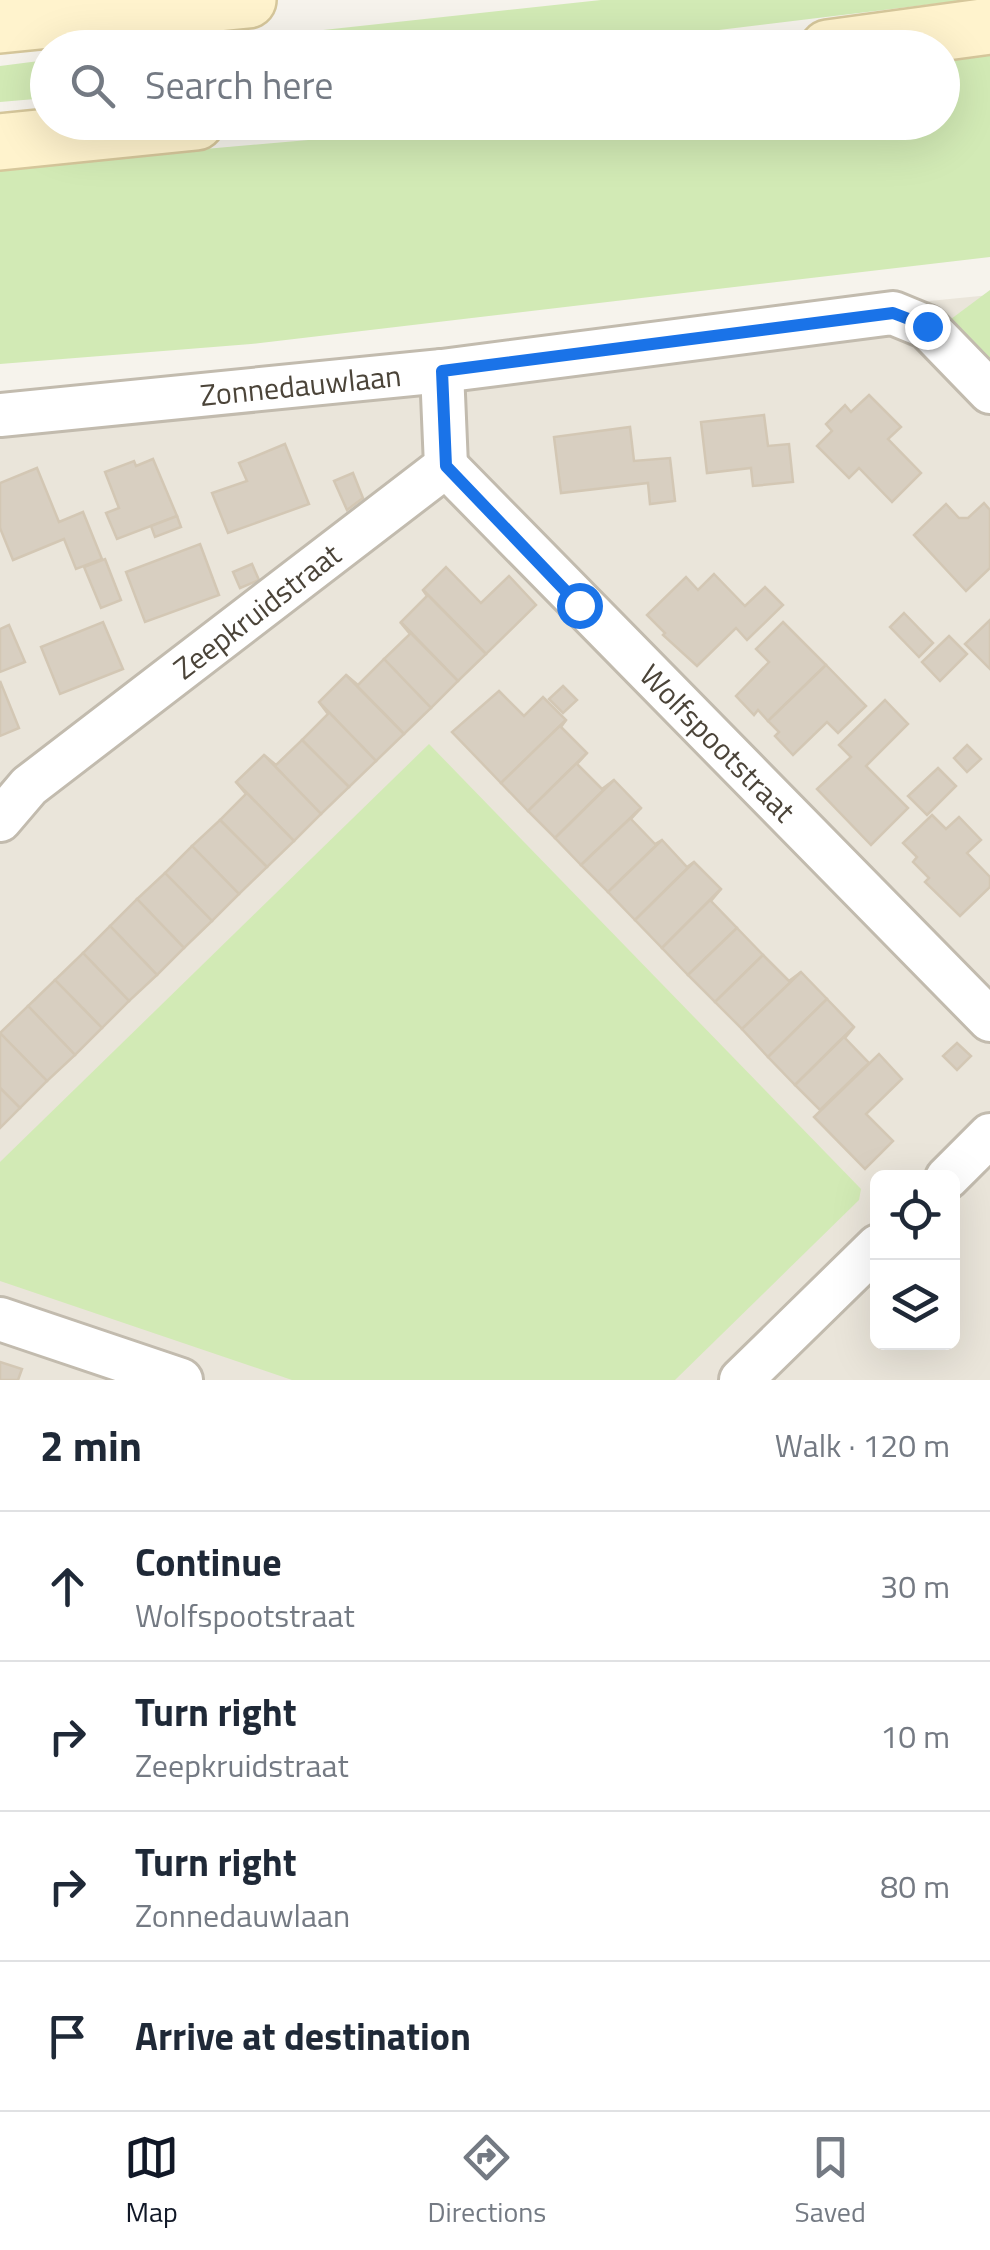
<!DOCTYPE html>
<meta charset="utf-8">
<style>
:root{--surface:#fff;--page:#f6f6f7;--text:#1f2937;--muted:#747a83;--line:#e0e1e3;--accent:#111827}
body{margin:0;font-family:"Titillium Web",sans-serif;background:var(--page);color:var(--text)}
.controls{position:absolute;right:30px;bottom:30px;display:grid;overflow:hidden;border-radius:15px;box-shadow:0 10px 40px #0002}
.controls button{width:90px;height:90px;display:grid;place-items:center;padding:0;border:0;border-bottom:2px solid var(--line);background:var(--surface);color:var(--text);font:50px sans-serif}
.stop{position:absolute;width:30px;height:30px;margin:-22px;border:8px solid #1a73e8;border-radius:50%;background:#fff}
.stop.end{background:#1a73e8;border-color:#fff;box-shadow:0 2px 10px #0008}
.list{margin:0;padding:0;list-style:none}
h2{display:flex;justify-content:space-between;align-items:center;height:130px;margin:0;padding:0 40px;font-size:42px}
h2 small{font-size:32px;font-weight:400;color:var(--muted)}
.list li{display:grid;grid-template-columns:65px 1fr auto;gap:30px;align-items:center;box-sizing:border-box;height:150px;padding:0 40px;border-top:2px solid var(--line)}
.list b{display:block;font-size:38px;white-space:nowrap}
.list p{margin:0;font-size:32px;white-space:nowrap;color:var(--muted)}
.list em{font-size:32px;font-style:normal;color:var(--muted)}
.icon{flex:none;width:55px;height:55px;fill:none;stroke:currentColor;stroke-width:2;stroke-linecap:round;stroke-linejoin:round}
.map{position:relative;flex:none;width:990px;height:1380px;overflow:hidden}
.search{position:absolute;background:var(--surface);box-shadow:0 10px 40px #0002;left:30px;right:30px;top:30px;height:110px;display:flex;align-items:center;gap:25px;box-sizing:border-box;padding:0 35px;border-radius:55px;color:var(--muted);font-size:38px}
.sheet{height:730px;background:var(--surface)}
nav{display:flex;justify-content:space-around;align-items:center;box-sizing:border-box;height:140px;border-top:2px solid var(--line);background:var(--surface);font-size:28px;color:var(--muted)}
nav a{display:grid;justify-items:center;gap:5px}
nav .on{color:var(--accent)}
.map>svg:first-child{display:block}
</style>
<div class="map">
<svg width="990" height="1380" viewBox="0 0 990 1380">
<rect width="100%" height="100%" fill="#f6f3ec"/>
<path fill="#eae5da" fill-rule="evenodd" d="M990,295V1380H0V393ZM878,1178H952V1342H878Z"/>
<g fill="#d2eab5">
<polygon points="601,0 966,0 580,47 166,47"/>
<polygon points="990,54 990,257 251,344 0,364 0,167 331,138 455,122 942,122 943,60"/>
<polygon points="47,60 47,98 0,102 0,66"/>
<polygon points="990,290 990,373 943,325"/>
<polygon points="429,744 861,1189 859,1200 675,1380 292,1380 0,1281 0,1162"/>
</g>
<g fill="#d8cfc1" stroke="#d3c7b4" stroke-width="2.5">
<polygon points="869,395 901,427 888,439 921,473 892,502 859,468 849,478 817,446 832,431 826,424 845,405 851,412"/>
<polygon points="764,415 768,446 789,444 793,482 753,486 751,468 707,473 701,422"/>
<polygon points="630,427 634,461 670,458 675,501 650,504 648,483 561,493 554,437"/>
<polygon points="285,444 309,504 228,533 212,493 247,481 239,463"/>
<polygon points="153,459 177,516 117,539 106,513 119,508 105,472 134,461 136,466"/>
<polygon points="37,468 59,522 83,512 102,559 76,569 64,539 13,560 0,528 0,483"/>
<polygon points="353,473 363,498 347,510 334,481"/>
<polygon points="984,503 990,510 990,568 966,591 914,535 946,504 959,518 968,518"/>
<polygon points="177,516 181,527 155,537 151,526"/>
<polygon points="200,544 219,595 145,622 126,572"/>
<polygon points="105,559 121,600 101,608 84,567"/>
<polygon points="252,564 259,580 240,588 233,572"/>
<polygon points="446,567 481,603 509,576 536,605 486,654 423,590"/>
<polygon points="714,574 745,606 765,587 783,605 747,640 736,628 697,666 663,635 665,633 647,615 686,577 698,590"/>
<polygon points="423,590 486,654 458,681 401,622 427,596"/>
<polygon points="904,613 933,643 919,657 890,627"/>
<polygon points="990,620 990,669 965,644"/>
<polygon points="103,622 123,669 60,694 41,647"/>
<polygon points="400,622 458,681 431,708 384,659 410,634"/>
<polygon points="783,622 826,665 768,721 758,710 754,715 736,696 769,662 756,649"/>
<polygon points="9,625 25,662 0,672 0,629"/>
<polygon points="949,636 967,654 940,681 922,662"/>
<polygon points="384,659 431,708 404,734 346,675 358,685"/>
<polygon points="826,665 866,706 838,733 827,722 793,755 775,736 779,732 768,721"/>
<polygon points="346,675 404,734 376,761 319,702"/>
<polygon points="0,681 19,728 0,736"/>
<polygon points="563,686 577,700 563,713 549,699"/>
<polygon points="499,691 524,716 543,697 566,720 501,783 452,732"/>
<polygon points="885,700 908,724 866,766 908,808 871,845 817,789 851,757 839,745"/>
<polygon points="319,702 376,761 349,787 302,740 328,714"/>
<polygon points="566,720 561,727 587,753 528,811 501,783"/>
<polygon points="302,740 349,787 321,814 264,755 276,765"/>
<polygon points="967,745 981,759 967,772 954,758"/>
<polygon points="587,753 577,764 602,789 614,780 555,838 528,811"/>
<polygon points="264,755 321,814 294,841 236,782"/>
<polygon points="938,768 956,786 927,815 908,796"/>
<polygon points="614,780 641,808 581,865 555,838"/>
<polygon points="236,782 294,841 267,867 220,820 246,794"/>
<polygon points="641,808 631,819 655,844 662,840 608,892 581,865"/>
<polygon points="932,815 946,829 959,817 981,840 967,853 990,877 990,887 960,916 925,882 929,878 913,862 917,857 903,843"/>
<polygon points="220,820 267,867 239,894 192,846"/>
<polygon points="662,840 687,867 694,862 635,920 608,892"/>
<polygon points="192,846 239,894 212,921 165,873"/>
<polygon points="694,862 721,889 662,948 635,920"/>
<polygon points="165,873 212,921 184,948 137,899"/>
<polygon points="721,889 711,901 737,928 688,975 662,948"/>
<polygon points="137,899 184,948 157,975 110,926"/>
<polygon points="110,926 157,975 129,1001 83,953"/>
<polygon points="737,928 763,955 715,1002 688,975"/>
<polygon points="83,953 129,1001 102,1028 55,980"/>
<polygon points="763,955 789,981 801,972 742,1029 715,1002"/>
<polygon points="801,972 827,999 768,1057 742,1029"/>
<polygon points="55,980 102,1028 75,1055 28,1006"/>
<polygon points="827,999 854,1027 795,1085 768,1057"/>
<polygon points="28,1006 75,1055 47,1081 0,1033"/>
<polygon points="854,1027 845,1038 869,1063 820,1110 795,1085"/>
<polygon points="0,1033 47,1081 20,1108 0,1088"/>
<polygon points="957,1043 971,1056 957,1070 943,1056"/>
<polygon points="879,1054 902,1079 866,1114 893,1141 865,1169 814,1117"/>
<polygon points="0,1088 20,1108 0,1128"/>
<polygon points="0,1362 22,1369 18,1380 0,1380"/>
</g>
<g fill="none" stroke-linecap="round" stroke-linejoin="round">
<defs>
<g id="street">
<path id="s1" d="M0,415L442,371L893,313L927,327L990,392"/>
<path id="s2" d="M446,466L990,1020"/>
<path id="s3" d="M0,820L29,786L446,466L442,371"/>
<polyline points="947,1178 990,1135"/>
<polyline points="0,1319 181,1380"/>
<polyline points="741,1380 878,1246"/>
</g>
<g id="secondary">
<polyline points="0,25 248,0"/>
<polyline points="828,48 990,26"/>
<polyline points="0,142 196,122"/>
</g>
</defs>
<use href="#street" stroke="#c2bbae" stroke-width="48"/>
<use href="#secondary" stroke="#d6c79b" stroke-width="60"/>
<use href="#street" stroke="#fff" stroke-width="42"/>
<use href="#secondary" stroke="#fff3cd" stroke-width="55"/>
</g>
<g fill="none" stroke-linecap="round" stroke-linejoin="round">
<polyline stroke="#1a73e8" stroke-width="12" points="579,605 446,466 442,371 893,313 927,326"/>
</g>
<g text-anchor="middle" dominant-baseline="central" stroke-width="10" stroke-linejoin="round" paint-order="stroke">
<g font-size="30" fill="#4b4439" stroke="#fff">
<text stroke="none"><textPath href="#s1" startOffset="302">Zonnedauwlaan</textPath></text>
<text stroke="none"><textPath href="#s3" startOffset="332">Zeepkruidstraat</textPath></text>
<text stroke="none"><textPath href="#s2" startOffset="388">Wolfspootstraat</textPath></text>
</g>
</g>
</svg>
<div class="controls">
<button><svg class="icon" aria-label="locate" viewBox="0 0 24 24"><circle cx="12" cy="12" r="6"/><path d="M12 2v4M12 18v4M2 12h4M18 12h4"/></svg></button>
<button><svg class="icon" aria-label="layers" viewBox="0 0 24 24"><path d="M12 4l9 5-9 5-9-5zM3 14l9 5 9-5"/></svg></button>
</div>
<div class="stop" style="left:579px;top:605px"></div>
<div class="stop end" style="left:927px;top:326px"></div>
<div class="search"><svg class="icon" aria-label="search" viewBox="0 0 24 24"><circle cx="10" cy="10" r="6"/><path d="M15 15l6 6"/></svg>Search here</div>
</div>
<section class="sheet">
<h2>2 min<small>Walk · 120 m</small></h2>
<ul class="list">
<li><svg class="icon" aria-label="ahead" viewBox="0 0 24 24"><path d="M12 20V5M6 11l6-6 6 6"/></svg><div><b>Continue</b><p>Wolfspootstraat</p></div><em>30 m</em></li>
<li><svg class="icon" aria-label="right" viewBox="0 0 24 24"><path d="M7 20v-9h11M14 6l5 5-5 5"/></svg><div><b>Turn right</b><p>Zeepkruidstraat</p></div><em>10 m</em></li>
<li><svg class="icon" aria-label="right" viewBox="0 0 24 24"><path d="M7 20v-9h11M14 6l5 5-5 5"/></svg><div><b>Turn right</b><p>Zonnedauwlaan</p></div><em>80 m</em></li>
<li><svg class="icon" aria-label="arrive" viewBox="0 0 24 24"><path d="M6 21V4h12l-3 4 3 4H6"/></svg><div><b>Arrive at destination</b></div></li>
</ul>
</section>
<nav>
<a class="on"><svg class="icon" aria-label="map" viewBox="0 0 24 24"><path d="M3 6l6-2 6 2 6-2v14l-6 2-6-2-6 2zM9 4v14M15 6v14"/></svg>Map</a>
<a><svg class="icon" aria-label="directions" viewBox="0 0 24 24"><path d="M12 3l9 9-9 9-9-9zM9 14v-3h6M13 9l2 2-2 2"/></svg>Directions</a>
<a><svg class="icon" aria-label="saved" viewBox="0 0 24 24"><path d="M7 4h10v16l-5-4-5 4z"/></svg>Saved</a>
</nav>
